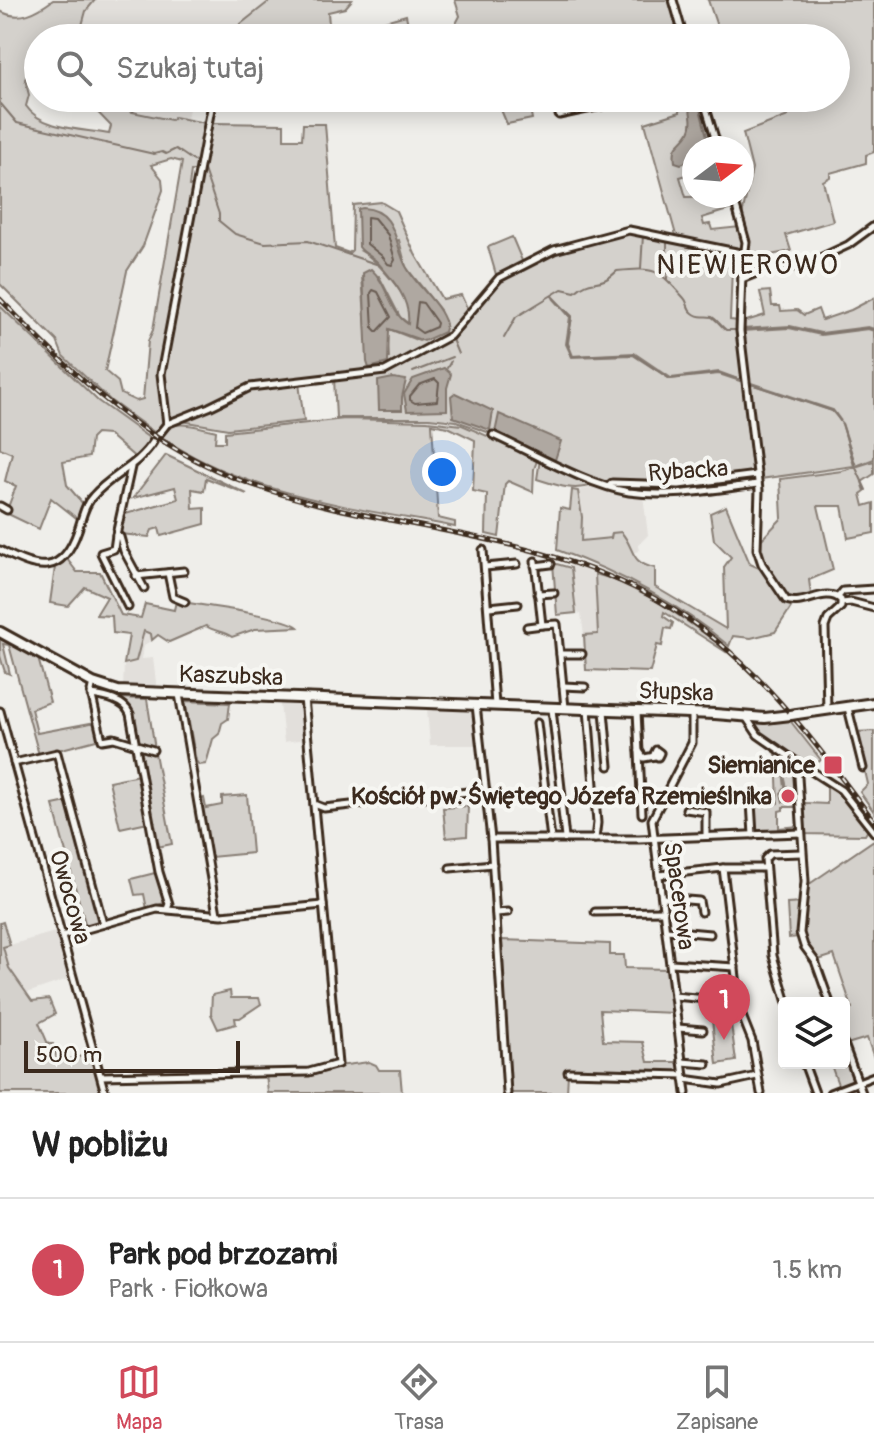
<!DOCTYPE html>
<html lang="pl">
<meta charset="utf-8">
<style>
:root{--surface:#fff;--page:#f6f6f6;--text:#222;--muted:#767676;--line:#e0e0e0;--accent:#d1495b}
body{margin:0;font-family:Pangolin,sans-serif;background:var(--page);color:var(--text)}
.controls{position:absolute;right:24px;bottom:24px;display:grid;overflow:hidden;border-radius:8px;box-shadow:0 4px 20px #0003}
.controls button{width:72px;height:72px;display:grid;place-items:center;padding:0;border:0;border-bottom:2px solid var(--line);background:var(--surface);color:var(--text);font:40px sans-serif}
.compass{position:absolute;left:682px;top:136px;width:72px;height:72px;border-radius:50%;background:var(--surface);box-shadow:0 4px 20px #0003;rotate:74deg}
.scale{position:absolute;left:24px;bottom:20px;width:216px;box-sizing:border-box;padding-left:8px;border:4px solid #3b2a1e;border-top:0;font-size:22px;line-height:28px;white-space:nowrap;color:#3b2a1e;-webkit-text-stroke:6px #f6f6f2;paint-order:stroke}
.you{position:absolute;left:442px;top:472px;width:28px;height:28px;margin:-20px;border:6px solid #fff;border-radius:50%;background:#1a73e8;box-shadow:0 0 0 12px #1a73e833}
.badge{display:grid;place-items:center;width:52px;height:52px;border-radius:50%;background:var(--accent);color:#fff;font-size:26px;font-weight:700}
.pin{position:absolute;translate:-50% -66px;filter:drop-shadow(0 2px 4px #0008)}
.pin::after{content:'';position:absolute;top:42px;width:28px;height:24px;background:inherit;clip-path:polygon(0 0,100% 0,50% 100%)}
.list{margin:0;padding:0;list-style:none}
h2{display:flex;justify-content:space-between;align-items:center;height:104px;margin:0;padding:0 32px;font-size:34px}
h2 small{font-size:26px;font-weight:400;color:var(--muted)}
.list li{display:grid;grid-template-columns:52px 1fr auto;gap:24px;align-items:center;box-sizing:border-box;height:144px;padding:0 32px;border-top:2px solid var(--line)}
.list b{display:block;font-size:30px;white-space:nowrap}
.list p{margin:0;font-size:26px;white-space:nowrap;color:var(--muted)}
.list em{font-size:26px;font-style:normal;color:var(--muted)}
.icon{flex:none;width:44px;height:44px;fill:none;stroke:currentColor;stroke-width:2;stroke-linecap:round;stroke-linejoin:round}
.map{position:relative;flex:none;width:874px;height:1093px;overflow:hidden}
.search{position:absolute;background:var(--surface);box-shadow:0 4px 20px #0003;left:24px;right:24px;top:24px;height:88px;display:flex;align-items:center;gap:20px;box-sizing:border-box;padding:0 28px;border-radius:44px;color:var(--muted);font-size:30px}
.sheet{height:248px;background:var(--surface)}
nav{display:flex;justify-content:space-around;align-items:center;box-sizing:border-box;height:112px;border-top:2px solid var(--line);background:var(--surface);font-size:22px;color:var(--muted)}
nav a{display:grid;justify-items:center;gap:4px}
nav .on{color:var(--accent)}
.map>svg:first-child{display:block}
</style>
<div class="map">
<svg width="874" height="1093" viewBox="0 0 874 1093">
<rect width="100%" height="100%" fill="#efeeea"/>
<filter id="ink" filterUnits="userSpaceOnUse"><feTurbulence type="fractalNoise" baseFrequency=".0125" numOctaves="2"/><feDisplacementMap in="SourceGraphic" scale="16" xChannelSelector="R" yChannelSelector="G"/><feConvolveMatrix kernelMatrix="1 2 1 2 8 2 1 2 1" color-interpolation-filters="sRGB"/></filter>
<g filter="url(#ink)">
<g fill="#e2dfdb">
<polygon points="95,0 271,0 223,38 88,38 81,30 86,11"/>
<polygon points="147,98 191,98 187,119 171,120 131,112"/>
<polygon points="597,485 612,492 643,495 648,535 638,545 639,551 631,553 628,540 611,538 581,541 582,517 578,491"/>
<polygon points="571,565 595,574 598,634 584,635 581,614 576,613"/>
<polygon points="144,630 152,634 152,640 144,645 142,659 153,658 157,690 123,689 124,664 136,661"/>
<polygon points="280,704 303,705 305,739 284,742"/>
<polygon points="427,709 472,711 479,745 430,745"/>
<polygon points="58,931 71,978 27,993 9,968 3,947"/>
</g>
<g fill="#d4d1cc" stroke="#887e75" stroke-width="2" fill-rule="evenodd">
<path d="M53,0H95L86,11L81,29L88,38H38V61L25,79L29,95L26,106C42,130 83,129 109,134L111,126L84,98H147L132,112L171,120L174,117L206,123L199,171H191L189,186L196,187L161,374L167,424L158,435L111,401L63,356L57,341L0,284V11C20,22 37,12 53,0ZM171,159L182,162L153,330L148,341L143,399L136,401L121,394L118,382L105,371L127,271L143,246L163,190L162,179L151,165Z"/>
<polygon points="271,0 352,0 345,8 328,12 330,38 223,38"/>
<polygon points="455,0 677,0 672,1 683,38 452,38 450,35 460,16"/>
<polygon points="708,0 874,0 874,152 866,155 866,163 830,173 830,177 823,181 833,221 786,235 791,251 771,255 766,262 747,253 748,241 742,216 752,169 743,133 788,116 785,98 836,98 836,38 721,38"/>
<polygon points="406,15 411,38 368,38 377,23"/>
<polygon points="496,98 528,98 532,119 507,124"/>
<polygon points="677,98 702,98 717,148 694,148 694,173 680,177 686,197 731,196 734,208 702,218 704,225 710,224 712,230 740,227 745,241 745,253 677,239 645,123 680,112"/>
<path d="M213,123L284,124V139H302L303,124H325L335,248L349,253L352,250L353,205L381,202L396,211L415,254L442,299L461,295L469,312L499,279L550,252L626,231L718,251V267H732L730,320L739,321L743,381L719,372L671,378L634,353L573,356L568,343L572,316L553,298L570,317L566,344L572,357L633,355L670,379L719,374L743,382L756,472L754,474L675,485L607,484L493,434L456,421L429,418H336L334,378L377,375L388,371L252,385L177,420L169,417L163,377L210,125ZM399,240L406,267L440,310L443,332L419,341L389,329L387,336L389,358L369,368L362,277L379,276L400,317L409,324C409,318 409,311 407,305C403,290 375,259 361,251Z"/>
<polygon points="512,237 523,263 497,278 488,247"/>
<polygon points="770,291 772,306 780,306 781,311 797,310 804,315 818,309 822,320 851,310 874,298 874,329 868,327 821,333 790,326 742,329 743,322 765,315 760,292"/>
<polygon points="0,306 98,401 152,440 137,459 109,435 96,434 91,439 89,457 63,462 67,485 84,505 79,520 51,498 39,529 8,514 7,510 16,486 5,481 12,453 0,448"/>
<polygon points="789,328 821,335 868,329 874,331 874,459 856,466 842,423 854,466 760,479 748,383 832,411 841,421 833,410 748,382 742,331"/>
<polygon points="299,383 304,421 228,429 182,421 253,387"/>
<path d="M345,419L427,421L462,425L538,458L534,469L533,492L508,481L505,484L499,537L486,534L487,494L473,491L475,440L448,427L432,424L438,518L455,522V527C358,508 242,495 159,435C173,417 197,427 216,431L215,442H225V432Z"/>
<polygon points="166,455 247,494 206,478 204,491 192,489 193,509 205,508 205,524 161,536 159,528 152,530 149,537 121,534 122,515 178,499 175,487 133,498"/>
<path d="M540,459L593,483V485C573,492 556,485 537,479Z"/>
<path d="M874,461V474L862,482L865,491L861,494L864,506L874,503V533L848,538L842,506H818L833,570L809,580L811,595C806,596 797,601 792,600C779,597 761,555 758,543L782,518L780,479L842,471Z"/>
<path d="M572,490L578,491L582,517L581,541L611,538L612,533L621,532C636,549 628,562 655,568V587L726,629L724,567L731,557L714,540L710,513L726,506L750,564L764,570L784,602L792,606L775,632L751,638L733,636L729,646C679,604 619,572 557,550L560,508L570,510Z"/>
<path d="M67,559L77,572H100L121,615L141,618L145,604L174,610L176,601C199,605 286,616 298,627L255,629L232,637C224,631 215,632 206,626L169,642L158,635L152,640L151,634L144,631L136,661L124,664L129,635L113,633L112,616L96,615L107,597L85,587L68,606L50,603L55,567Z"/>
<polygon points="553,563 571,568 576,613 557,615"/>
<path d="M595,574C645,586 686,622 727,649L726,652L664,612L663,616L673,623L671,629L665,628L662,646L657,645L650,672L586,670L584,635L598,634Z"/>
<polygon points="0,639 38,658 50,702 31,709 37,733 96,722 100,739 39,755 9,645 3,644 10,674 5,672 0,656"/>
<polygon points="93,689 117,698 147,699 155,749 138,743 128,705 97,694"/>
<polygon points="185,701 230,703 228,719 222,723 219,734 213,739 206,764 199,765 196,761"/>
<path d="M788,718L821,760L811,767C787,754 766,741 749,719Z"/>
<polygon points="874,731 874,812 860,792 868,784 856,732"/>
<polygon points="142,749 155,753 172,844 157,847 139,751"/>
<polygon points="776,752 795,764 797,787 792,791 791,788 787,788 783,771 785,788 781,793 783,802 827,804 827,783 839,793 868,830 865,835 801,834 799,807 783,807 783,810 779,811 779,828 800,826 798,832 755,834 753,805 778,803"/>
<polygon points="139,775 148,822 120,828 109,781"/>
<polygon points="247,795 252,853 211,857 201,799 204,798 206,808 222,805 222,797"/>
<polygon points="67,802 100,921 86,927 53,805"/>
<polygon points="468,806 467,836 446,838 443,808"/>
<polygon points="874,840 874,1058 867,1038 847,1044 859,1083 840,1090 831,1065 844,1063 847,1059 844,1050 844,1011 852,1008 834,955 815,961 800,937 789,938 787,904 803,903 805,887"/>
<polygon points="159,872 167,902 147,909 144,894 135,895 131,879"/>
<polygon points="3,922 10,945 3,947 9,968 32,1001 49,999 55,1014 39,1023 48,1044 53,1044 58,1062 94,1053 105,1093 0,1093 0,923"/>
<polygon points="502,940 610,944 610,955 624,955 625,968 669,969 675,1013 600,1010 603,1041 643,1042 648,1062 681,1062 682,1075 568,1073 567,1093 510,1093"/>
<polygon points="230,991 231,998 259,998 261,1004 240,1018 235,1018 236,1024 218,1029 211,1014 212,995"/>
<polygon points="730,1017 736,1061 717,1064 712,1020"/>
<polygon points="369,1062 376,1065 379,1070 400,1070 402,1093 268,1093 266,1074 309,1073 338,1066"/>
</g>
<g fill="#afa8a1" stroke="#81766d" stroke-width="2">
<path d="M693,101L699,105L710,148H694V159L681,164L675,162C672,142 682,145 689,132C694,123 690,112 689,104Z"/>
<path d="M363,208C399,210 394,247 407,268C418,288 440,303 446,324L444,332L424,341L389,329L388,363L369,368L367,362L363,273L371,269C388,284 389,312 408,324C411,300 393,280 378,263C372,256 364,254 359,247L358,209Z"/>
<polygon points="444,368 451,374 447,388 447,410 407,411 404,394 413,379"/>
<polygon points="393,378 406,380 402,397 402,410 379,410 378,381"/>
<polygon points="455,393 493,411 490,430 453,417 451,396"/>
<polygon points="499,414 561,441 555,460 495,433"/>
</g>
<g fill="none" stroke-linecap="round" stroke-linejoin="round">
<g stroke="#695c52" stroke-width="2">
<polygon points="367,217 374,218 388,235 395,260 392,265 388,264 382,256 367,244"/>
<polygon points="373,290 378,292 391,317 377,332 373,328 371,293"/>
<polygon points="418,302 423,303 437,323 436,327 422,333 415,328"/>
<polygon points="435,379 439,383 437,401 415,403 410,400 410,396 419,385"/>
</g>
<g stroke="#81766d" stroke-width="2">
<polyline points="1,104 17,123 154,154 162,152 166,154 176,149 198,164"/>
<polyline points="203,167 219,214 219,221 235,234 265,243 308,241 379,265"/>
<polyline points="667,241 667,279"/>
<polyline points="641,268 643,235"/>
<polyline points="552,296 572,317 567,343 572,356 633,354 670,379 719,373 743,381"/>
<polyline points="742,330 789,327 821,334 868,328 874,330"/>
<polyline points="451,337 458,354"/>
<path d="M504,338L516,317L562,289L575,292C592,276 599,289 617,271C656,267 658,269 684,298C689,303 686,308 693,313C700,319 704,315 712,317C716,319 721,326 726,330H737"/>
<polyline points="447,368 451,361"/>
<polyline points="413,372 452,357"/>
<polyline points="748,383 833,411 842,424 855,465"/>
<polyline points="856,468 866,490"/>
</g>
<defs>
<g id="minor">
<polyline points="673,0 684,38"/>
<polyline points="703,98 718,148"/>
<polyline points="559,115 638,98"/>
<path d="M733,196L746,242L742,274L740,331L759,490L757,549L762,564L786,600C805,607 825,586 841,600V607L828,619L825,627L827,710"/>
<polyline points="742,279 767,269 803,266 848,245 874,226"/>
<polyline points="167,424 161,374 213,98"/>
<polyline points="159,434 167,424 209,407 250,387 385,371 450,336 499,278 554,250 629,230 746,254 760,262 767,269"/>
<path d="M493,435C533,453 587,485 629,492C671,498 717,489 758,484"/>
<polyline points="609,486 612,483 679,485 757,475"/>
<polyline points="0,506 7,510"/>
<polyline points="116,535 131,467"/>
<path d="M0,550C38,570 62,577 78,530C82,519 84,505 93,496C111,475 138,466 153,442"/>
<polyline points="483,550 495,705"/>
<polyline points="535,561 542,625 557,624 565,708"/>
<polyline points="535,566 551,564"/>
<polyline points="485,567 517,564"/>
<polyline points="168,573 173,597 185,602"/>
<polyline points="136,576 184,571"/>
<polyline points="538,594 554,593"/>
<polyline points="838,597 843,591 874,589"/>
<polyline points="842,603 851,602 874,608"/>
<polyline points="128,607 101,553 114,549 116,535 120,537 124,551 144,588"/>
<polyline points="489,607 518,604"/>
<polyline points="527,627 542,625"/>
<polyline points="560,654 582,654"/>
<polyline points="93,683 91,692 102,740 114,738 153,750"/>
<polyline points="563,686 585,687"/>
<polyline points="179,694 217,914"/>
<path d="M91,695C106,697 124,700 130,714L159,872L169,904L167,909"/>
<polyline points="476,705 491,839 507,1093"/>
<polyline points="848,708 863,768"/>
<polyline points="552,709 562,797"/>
<polyline points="588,709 597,823 595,839"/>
<polyline points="0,711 105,1093"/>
<polyline points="604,711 609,766"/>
<polyline points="637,711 642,814"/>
<polyline points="746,717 758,735 797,762"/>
<polyline points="537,723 551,839"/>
<polygon points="656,750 660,753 658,757 654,754"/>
<polyline points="639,751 644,758 655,756"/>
<polyline points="797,762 805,881 800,933 804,946 815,961 830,1003"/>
<polyline points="14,763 57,753 103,924"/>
<polyline points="802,765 841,790 874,832"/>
<polyline points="561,802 565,838"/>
<polyline points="751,802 753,835"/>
<polyline points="314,804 324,808 486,790"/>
<polyline points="686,809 706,812 706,836"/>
<polyline points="491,839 639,839 801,833"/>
<polyline points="450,868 493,864"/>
<polyline points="723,868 740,1011 752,1041 761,1093"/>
<polyline points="659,875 723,868 764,868"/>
<polyline points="663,898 699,901 701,912"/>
<polyline points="595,912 664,911"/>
<polyline points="496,913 508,912"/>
<polyline points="666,930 710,934"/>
<polyline points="62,936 157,909 222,915 323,905"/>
<polyline points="671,963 735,967"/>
<polyline points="674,996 718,1000"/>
<polyline points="787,1003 773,956 765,859 770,854 802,853"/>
<polyline points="724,1018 742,1015"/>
<polyline points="678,1028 703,1030"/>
<polyline points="844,1044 862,1093"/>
<polyline points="682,1062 707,1064"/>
<polyline points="804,1063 815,1093"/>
<polyline points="568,1072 684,1075"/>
<polyline points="101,1076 309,1072 338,1064 304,698"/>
<polyline points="684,1079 721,1084 757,1076"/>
<polyline points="686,1093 652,820 692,743 692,714"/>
<polyline points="830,1093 874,1076"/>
</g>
<g id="major">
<polyline points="0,632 93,683 118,691 715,714 765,718 791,715"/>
<polyline points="797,714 874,703"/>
</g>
</defs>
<use href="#minor" stroke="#3b2a1e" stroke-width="11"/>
<use href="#major" stroke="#3b2a1e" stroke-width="14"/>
<use href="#minor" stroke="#f6f6f2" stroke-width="5"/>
<use href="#major" stroke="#f6f6f2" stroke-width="8"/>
<defs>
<path id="rail" d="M0,299C76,377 145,446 250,484C385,532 535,529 661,602C753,655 811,738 874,821"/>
</defs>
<use href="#rail" stroke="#3b2a1e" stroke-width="5"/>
<use href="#rail" stroke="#f6f6f2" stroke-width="2" stroke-dasharray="6" stroke-linecap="butt"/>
<defs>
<polyline id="major-bridge" points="791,715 797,714"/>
</defs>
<use href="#major-bridge" stroke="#3b2a1e" stroke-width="14" stroke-linecap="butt"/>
<use href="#major-bridge" stroke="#f6f6f2" stroke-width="8"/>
</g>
</g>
<g fill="#d1495b" stroke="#f6f6f2" stroke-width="3">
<rect x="823" y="755" width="20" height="20" rx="4"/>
<circle cx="788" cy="796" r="8"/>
</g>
<g text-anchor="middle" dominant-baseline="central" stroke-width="8" stroke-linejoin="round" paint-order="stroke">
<g font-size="24" fill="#3b2a1e" stroke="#f6f6f2">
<text transform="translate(688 471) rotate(-4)">Rybacka</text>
<text transform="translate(231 676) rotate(2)">Kaszubska</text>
<text transform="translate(676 692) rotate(2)">Słupska</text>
<text transform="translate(679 896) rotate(82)">Spacerowa</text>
<text transform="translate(70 897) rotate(74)">Owocowa</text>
</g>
<g font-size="24" font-weight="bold" fill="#3b2a1e" stroke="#f6f6f2" text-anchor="end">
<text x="815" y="765">Siemianice</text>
<text x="772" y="796">Kościół pw. Świętego Józefa Rzemieślnika</text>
</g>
<g font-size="28" letter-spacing="2" fill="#3b2a1e" stroke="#f6f6f2">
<text x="748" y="265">NIEWIEROWO</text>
</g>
</g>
</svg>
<div class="controls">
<button><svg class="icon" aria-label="layers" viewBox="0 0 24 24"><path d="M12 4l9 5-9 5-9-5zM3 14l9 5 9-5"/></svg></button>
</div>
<svg class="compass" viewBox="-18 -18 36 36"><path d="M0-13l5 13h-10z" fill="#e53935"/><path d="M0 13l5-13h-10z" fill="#767676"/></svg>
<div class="scale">500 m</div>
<div class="you"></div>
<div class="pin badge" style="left:724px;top:1040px">1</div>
<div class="search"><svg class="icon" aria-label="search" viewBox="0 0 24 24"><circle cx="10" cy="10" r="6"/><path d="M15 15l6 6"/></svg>Szukaj tutaj</div>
</div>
<section class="sheet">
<h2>W pobliżu<small></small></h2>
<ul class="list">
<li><span class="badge">1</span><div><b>Park pod brzozami</b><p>Park · Fiołkowa</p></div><em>1.5 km</em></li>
</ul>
</section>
<nav>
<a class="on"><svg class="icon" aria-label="map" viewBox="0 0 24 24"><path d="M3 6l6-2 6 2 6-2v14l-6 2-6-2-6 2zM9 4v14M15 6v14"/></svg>Mapa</a>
<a><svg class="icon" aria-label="directions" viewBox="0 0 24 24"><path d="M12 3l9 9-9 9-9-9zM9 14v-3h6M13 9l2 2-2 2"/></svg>Trasa</a>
<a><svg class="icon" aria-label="saved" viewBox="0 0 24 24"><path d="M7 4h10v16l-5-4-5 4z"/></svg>Zapisane</a>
</nav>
